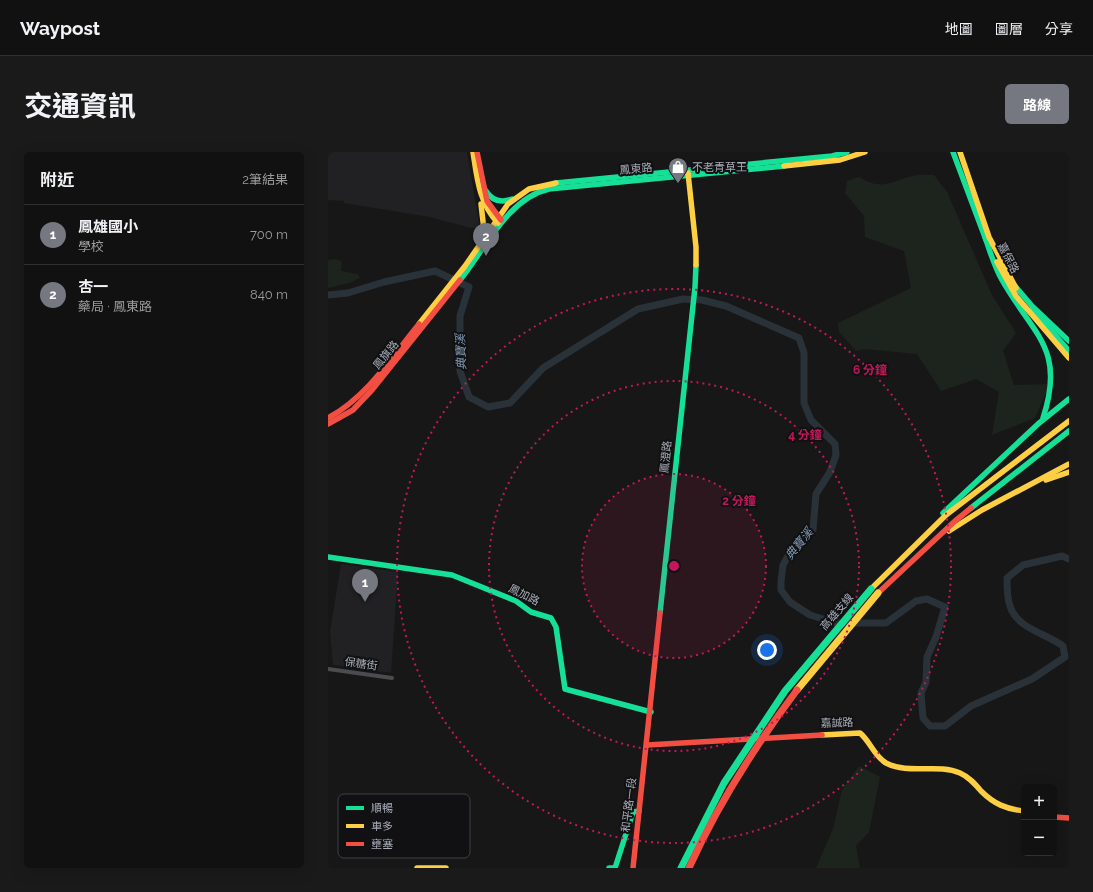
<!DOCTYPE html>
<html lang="zh-TW">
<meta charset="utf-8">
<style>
:root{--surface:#111;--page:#1a1a1a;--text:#f1f3f6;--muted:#9c9d9f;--line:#303131;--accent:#757880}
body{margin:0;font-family:Raleway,"Noto Sans TC",sans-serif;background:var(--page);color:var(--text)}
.controls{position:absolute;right:12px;bottom:12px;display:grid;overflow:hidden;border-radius:6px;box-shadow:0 4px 16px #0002}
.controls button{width:36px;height:36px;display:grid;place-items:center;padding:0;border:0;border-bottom:1px solid var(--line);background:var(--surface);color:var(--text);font:20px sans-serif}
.you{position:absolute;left:439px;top:498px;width:14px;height:14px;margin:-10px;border:3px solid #fff;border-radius:50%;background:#1a73e8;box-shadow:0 0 0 6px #1a73e833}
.badge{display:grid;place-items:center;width:26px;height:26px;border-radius:50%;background:var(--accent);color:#fff;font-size:13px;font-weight:700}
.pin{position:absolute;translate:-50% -33px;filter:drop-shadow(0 1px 2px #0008)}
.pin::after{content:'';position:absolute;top:21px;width:14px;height:12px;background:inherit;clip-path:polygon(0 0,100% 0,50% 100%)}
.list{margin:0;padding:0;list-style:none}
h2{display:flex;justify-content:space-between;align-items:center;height:52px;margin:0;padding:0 16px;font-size:17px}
h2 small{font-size:13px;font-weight:400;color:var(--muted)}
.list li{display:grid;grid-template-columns:26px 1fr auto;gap:12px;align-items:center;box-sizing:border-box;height:60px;padding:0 16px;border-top:1px solid var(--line)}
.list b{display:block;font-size:15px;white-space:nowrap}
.list p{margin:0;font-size:13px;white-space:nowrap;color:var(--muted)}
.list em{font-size:13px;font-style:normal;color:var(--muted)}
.map{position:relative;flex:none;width:741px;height:716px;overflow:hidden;border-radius:6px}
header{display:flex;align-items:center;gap:24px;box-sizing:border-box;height:56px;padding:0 20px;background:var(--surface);border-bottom:1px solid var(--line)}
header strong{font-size:19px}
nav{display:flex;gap:22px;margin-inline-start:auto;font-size:14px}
.intro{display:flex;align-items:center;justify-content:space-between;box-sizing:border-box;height:96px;padding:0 24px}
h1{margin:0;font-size:28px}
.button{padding:10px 18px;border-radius:6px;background:var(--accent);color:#fff;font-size:14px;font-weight:700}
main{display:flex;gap:24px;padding:0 24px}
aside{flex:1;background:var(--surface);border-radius:6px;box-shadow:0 4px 16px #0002}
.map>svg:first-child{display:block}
</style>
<header>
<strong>Waypost</strong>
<nav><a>地圖</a><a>圖層</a><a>分享</a></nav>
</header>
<div class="intro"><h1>交通資訊</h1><a class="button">路線</a></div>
<main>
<aside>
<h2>附近<small>2筆結果</small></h2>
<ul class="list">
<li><span class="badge">1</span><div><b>鳳雄國小</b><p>學校</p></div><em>700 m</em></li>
<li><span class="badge">2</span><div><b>杏一</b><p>藥局 · 鳳東路</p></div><em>840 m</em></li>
</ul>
</aside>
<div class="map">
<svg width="741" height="716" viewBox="0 0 741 716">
<rect width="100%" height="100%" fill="#171717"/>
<g fill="#212123">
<polygon points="0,0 139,0 151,72 150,76 143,76 102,65 16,51 16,49 0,48"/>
<polygon points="13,412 70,420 63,521 5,513 2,480"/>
</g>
<g fill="#1d241e">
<path d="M606,23L619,40L664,143L688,181L675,199L686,233L722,232L707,266L664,283L671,240L648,227L613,239L589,202L537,197L528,199L511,180L510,171L583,136L576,99L537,85L536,64L517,41L519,29L531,25C554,39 562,30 584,24C591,22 600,23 606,23Z"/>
<polygon points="7,107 14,109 13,119 30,122 32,126 21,131 0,136 0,108"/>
<polygon points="531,614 552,625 541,680 528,694 532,716 488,716 505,677 514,638"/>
</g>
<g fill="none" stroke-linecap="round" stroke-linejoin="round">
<path stroke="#2a3239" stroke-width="7" d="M0,143L20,141L56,130L107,119L141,135L132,164V219L141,245L160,255L182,251L215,216L310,157L355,147L374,148L398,154L471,186L476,201V251L483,268L507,292L508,303L502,320L488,342L485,378L464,397L455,413L453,429V438L462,450L482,463L508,471H558L588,449L599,447L617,455L608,485L599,505L598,530L593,541L595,566L602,574H617L643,554L704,527L737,505L735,494C718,481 689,477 682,454C679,446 679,435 679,426L695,413L734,404L741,407"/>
<polyline stroke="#4b4c50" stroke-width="4" points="0,517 64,526"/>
<g stroke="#16e098" stroke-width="5.5">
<polyline points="625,0 658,88"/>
<polyline points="228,31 504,4 519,0"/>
<path d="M158,39C164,49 173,51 184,47"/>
<path d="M657,85C662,99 666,114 674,128C705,183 738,196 715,266"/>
<path d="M132,128C157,97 180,46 221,37L456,14"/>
<polyline points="687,134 704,154 741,189"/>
<polyline points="704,157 741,199"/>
<polyline points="643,356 741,279"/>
<polyline points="615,361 710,272 741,247"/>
<polyline points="0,405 124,423 188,449 203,460 223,466 228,475 237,537 323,560"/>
<polyline points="332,461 367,135 368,113"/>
<polyline points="281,716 287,716 305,660 311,659"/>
</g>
<g stroke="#ffcf43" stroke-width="5.5">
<path d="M145,0C149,26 151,51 170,71"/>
<polyline points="632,0 661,85 688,136"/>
<polyline points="456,14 512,8 537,0"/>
<polyline points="360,21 368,95 368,113"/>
<polyline points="153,52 157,87"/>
<polyline points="669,110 688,144 741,206"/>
<polyline points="91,172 137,114 180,52 201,37 228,31"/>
<polyline points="718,328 741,320"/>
<polyline points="621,379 654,358 741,312"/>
<polyline points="543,437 618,363 741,269"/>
<path d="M494,583L532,581C542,589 546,604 558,611C581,623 609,611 632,621C641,625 647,632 653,639C666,652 678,657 696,659"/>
<polyline points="89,716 118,716"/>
</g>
<g stroke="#f24e42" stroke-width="5.5">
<polyline points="149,0 159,49 173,68"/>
<path d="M0,266C39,245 64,205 91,172"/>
<polyline points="0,272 25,258 44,238 132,128"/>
<polyline points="550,441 627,369 643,356"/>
<polyline points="319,593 494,583"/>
<polyline points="726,665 741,666"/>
<polyline points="305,716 332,461"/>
</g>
<polyline stroke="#16e098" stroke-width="7" points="353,716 396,631 457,539 543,437"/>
<polyline stroke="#ffcf43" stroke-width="7" points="469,538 550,441"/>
<path stroke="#f24e42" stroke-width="7" d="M361,716C390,652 427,594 469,538"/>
</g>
<circle cx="346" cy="414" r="92" fill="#c2185b" fill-opacity=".12"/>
<g fill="none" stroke="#c2185b" stroke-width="2" stroke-dasharray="2 4">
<circle cx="346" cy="414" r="92"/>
<circle cx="346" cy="414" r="185"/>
<circle cx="346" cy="414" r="277"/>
</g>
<defs>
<symbol id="shop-pin" viewBox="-11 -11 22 30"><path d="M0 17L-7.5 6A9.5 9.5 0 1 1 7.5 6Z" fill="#757880" stroke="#111113"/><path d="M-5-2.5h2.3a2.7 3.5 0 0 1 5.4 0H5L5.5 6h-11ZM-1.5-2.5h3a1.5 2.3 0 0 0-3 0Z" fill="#fff"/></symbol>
</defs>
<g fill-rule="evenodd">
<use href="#shop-pin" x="339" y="4" width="22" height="30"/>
</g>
<g text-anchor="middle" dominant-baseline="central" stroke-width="4" stroke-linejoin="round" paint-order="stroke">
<g font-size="11" fill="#a8adb8" stroke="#111113" text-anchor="start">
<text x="364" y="15">不老青草王</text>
</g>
<g font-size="11" fill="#a8adb8" stroke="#111113">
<text transform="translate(308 17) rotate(-5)">鳳東路</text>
<text transform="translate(680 106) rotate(63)">嘉保路</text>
<text transform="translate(58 203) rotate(-51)">鳳旗路</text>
<text transform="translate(338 305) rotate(-84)">鳳澄路</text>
<text transform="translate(196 443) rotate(27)">鳳加路</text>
<text transform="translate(509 460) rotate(-49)">高雄支線</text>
<text transform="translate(33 512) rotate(8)">保糖街</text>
<text transform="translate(509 571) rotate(-2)">嘉誠路</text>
<text transform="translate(301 653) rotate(-83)">和平路一段</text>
</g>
<g font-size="12" font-style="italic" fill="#7f9bb3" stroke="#111113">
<text transform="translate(133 200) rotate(-92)">典寶溪</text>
<text transform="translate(471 392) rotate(-51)">典寶溪</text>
</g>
</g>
<rect x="10" y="642" width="132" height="64" rx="6" fill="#111113" stroke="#3e4045" stroke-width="1"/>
<rect x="18" y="654" width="18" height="4" fill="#16e098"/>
<rect x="18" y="672" width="18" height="4" fill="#ffcf43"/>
<rect x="18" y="690" width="18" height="4" fill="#f24e42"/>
<g font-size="11" fill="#a8adb8">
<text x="43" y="660">順暢</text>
<text x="43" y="678">車多</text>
<text x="43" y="696">壅塞</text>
</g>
<circle cx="346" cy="414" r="6" fill="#c2185b" stroke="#111113" stroke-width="2"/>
<g font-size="12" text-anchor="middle" font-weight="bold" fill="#c2185b" stroke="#111113" stroke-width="4" stroke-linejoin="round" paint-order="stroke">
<text x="542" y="222">6 分鐘</text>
<text x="477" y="287">4 分鐘</text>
<text x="411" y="353">2 分鐘</text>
</g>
</svg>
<div class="controls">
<button>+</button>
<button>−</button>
</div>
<div class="you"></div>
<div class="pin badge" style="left:37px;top:450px">1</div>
<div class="pin badge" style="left:158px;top:104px">2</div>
</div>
</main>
